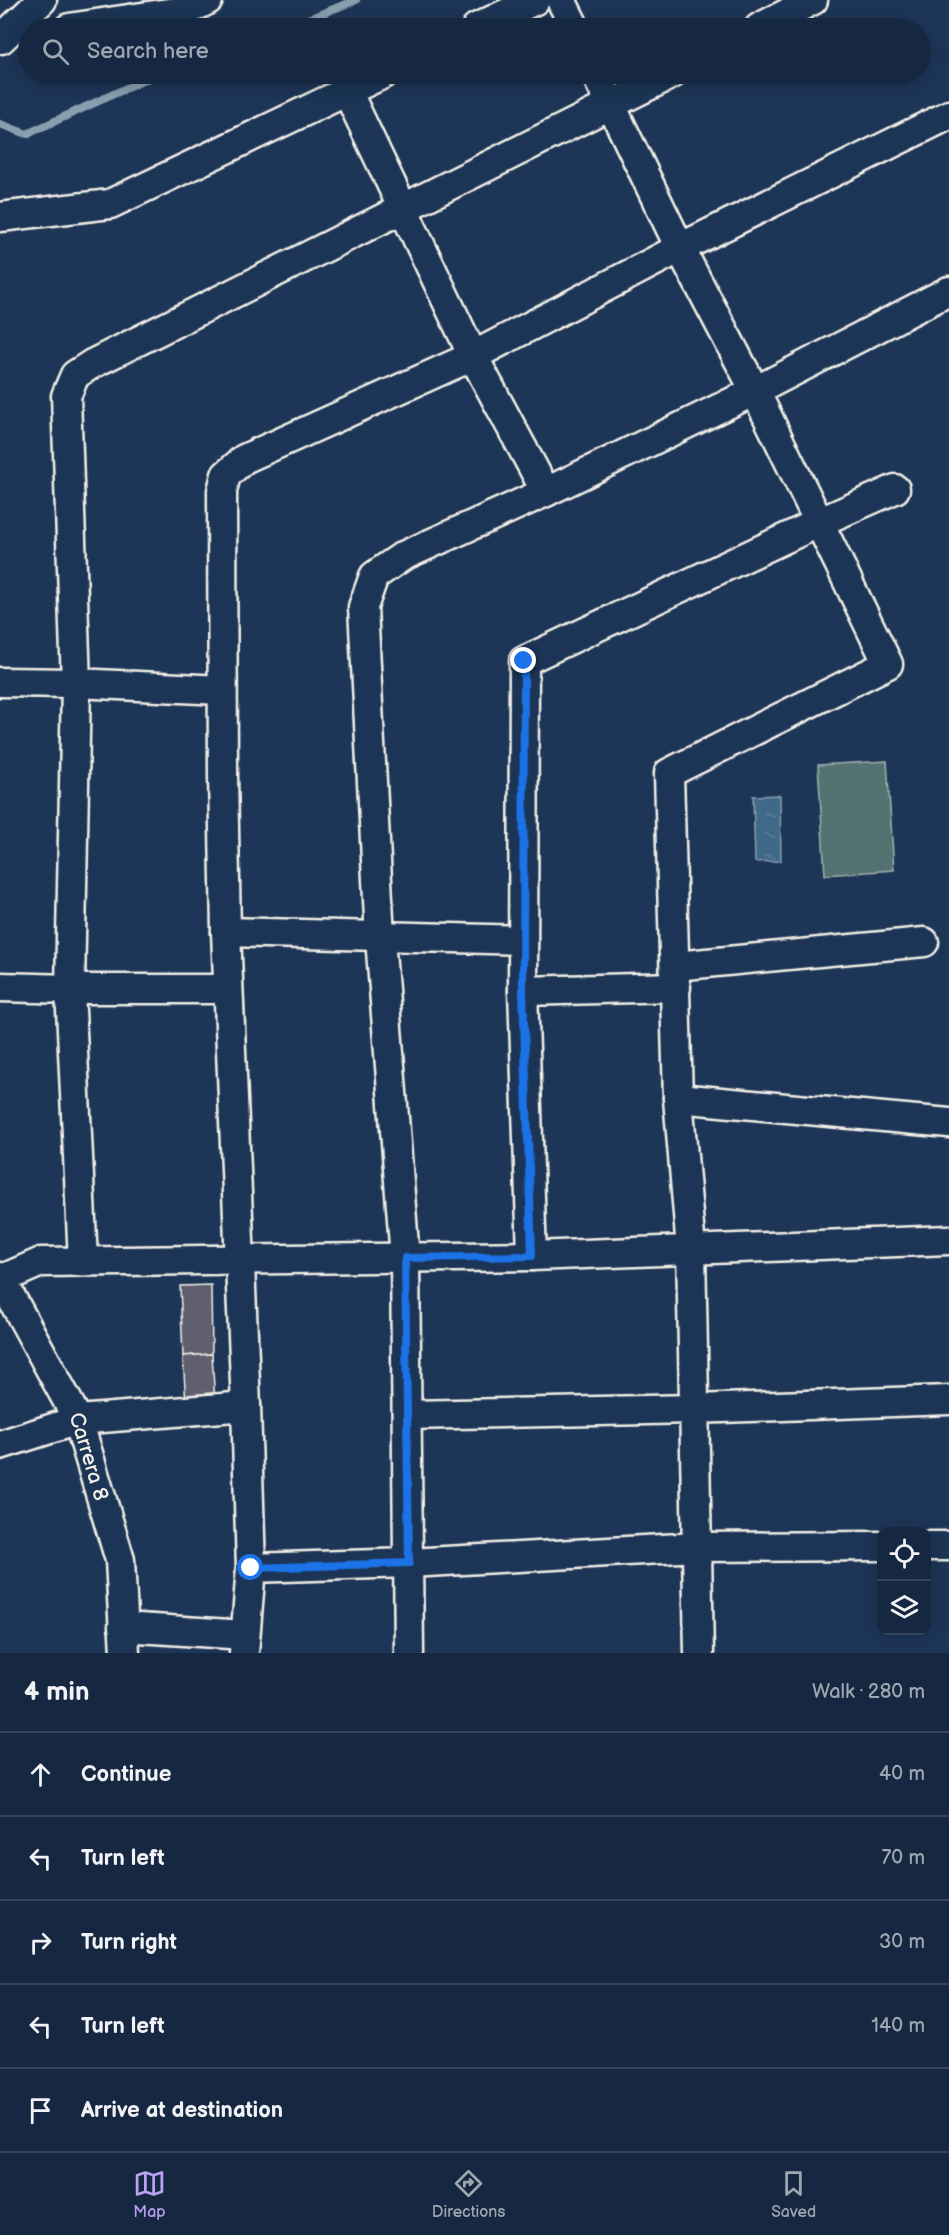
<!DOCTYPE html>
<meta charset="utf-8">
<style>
:root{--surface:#162841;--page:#23344c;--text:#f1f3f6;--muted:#9ea6b1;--line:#35445a;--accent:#bca0f2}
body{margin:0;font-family:"Balsamiq Sans",sans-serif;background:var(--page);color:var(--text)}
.controls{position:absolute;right:18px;bottom:18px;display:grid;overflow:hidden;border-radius:12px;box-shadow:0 3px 15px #0003}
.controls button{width:54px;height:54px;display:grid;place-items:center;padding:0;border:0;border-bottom:2px solid var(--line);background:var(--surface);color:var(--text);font:30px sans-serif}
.stop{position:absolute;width:18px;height:18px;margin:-14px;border:4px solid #1a73e8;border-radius:50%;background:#fff}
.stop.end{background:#1a73e8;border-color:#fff;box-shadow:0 2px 6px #0008}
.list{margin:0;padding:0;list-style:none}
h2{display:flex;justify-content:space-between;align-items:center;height:78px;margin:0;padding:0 24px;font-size:26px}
h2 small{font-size:20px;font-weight:400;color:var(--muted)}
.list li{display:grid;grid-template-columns:39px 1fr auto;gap:18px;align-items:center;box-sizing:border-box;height:84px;padding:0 24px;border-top:2px solid var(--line)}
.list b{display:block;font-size:22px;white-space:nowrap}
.list em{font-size:20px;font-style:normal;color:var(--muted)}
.icon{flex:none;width:33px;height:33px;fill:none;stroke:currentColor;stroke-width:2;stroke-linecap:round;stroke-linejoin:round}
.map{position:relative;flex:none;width:949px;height:1653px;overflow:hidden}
.search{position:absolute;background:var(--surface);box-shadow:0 3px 15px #0003;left:18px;right:18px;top:18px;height:66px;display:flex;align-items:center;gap:15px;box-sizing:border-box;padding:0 21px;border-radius:33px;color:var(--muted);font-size:22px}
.sheet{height:498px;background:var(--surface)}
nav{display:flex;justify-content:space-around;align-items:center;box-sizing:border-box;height:84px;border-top:2px solid var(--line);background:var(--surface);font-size:16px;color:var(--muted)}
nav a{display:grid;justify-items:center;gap:3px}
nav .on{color:var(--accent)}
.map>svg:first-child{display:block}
</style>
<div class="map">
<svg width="949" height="1653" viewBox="0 0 949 1653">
<defs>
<pattern id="water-ripples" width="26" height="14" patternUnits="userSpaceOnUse" patternTransform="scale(1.5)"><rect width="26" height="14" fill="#416889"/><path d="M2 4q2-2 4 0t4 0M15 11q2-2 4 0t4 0" fill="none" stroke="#5d7e9a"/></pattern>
</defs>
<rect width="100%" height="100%" fill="#1d3557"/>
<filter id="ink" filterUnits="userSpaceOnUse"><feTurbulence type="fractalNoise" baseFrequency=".0167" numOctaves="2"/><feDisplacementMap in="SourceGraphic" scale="12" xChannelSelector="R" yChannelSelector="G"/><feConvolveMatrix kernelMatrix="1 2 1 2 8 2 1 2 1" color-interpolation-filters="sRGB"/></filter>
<g filter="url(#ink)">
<polygon fill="#527272" stroke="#a3b2ad" stroke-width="1.5" points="887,761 894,870 825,875 818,765"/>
<polygon fill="url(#water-ripples)" stroke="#899faf" stroke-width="1.5" points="780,795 781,861 755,862 753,796"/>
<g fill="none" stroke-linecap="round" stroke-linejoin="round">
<g stroke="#899faf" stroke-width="8">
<polyline points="286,28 356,0"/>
<polyline points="0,124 27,134 157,74"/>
</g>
</g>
<g fill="#615e6e" stroke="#f4f1e8" stroke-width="1.5">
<polygon points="211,1285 212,1354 183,1356 180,1286"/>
<polygon points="212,1354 215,1403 186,1405 183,1356"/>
</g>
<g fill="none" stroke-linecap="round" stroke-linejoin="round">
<defs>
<g id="minor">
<polyline points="561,0 575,28"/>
<polyline points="69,28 188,10 208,0"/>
<polyline points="476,28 535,0"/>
<polyline points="759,28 813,0"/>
<polyline points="1,39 42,0"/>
<polyline points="596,74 680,248 755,391 888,664 669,773 678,1098 691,1249 699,1653"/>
<polyline points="347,91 473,356 546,492"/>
<polyline points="0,217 110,204 383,74"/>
<polyline points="0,682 76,683 222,690"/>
<polyline points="226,932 523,940"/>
<polyline points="675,966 924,942"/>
<polyline points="0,987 70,989 228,989"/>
<polyline points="523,991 676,987"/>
<polyline points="678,1098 949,1123"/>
<polyline points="532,1256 523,991 524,661 820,522 895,489"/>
<polyline points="83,1261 70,989 76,683 66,396 75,375 92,364 672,74"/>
<path id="s1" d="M0,1277L78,1420L120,1560L125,1653"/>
<polyline points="0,1280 41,1262 532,1256 949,1240"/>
<polyline points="407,1415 695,1409 949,1400"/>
<polyline points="0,1445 78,1420 246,1406"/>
<polyline points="926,1546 949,1546"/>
<polyline points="251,1568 409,1563 698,1547 882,1546"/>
<polyline points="123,1627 245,1635"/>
<polyline points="244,1653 251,1568 246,1406 226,932 223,775 222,491 226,475 244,459 473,356 680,248 949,115"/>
<polyline points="409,1653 405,1258 380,938 363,607 374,576 403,556 546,492 755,391 949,291"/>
</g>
</defs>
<use href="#minor" stroke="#f4f1e8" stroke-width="33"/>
<use href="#minor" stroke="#1d3557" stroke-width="28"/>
</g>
</g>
<g fill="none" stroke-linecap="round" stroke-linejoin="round" filter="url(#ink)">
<polyline stroke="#1a73e8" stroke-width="8" points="251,1568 409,1563 405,1258 532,1256 523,991 524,661"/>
</g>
<g text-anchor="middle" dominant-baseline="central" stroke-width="5" stroke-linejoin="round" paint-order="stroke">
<g font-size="21" fill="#f4f1e8" stroke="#1d3557">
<text stroke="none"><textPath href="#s1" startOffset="201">Carrera 8</textPath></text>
</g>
</g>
</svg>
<div class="controls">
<button><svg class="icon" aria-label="locate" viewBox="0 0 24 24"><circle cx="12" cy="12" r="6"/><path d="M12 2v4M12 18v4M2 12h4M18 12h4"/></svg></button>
<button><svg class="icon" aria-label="layers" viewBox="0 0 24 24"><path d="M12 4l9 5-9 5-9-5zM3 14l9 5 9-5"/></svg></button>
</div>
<div class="stop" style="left:251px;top:1568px"></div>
<div class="stop end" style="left:524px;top:661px"></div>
<div class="search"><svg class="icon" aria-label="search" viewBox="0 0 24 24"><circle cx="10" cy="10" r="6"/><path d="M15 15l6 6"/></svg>Search here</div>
</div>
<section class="sheet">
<h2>4 min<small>Walk · 280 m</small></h2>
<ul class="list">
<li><svg class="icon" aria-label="ahead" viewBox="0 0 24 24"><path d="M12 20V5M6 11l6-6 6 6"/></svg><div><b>Continue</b></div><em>40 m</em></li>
<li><svg class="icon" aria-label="left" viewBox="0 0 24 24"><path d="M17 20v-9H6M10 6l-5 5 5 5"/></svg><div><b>Turn left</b></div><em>70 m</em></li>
<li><svg class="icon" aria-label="right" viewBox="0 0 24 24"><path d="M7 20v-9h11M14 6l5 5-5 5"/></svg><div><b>Turn right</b></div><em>30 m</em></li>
<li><svg class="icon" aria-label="left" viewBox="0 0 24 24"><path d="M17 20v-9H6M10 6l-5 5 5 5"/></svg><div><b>Turn left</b></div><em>140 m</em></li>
<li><svg class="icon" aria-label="arrive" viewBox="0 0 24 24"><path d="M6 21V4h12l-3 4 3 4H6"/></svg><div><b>Arrive at destination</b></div></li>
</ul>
</section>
<nav>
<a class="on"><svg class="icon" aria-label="map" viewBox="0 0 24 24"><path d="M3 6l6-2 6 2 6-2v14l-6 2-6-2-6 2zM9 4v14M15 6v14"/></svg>Map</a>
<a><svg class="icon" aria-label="directions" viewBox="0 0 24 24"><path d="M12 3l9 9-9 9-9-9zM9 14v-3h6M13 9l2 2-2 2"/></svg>Directions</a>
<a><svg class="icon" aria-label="saved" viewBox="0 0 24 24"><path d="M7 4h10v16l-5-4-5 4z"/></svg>Saved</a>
</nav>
